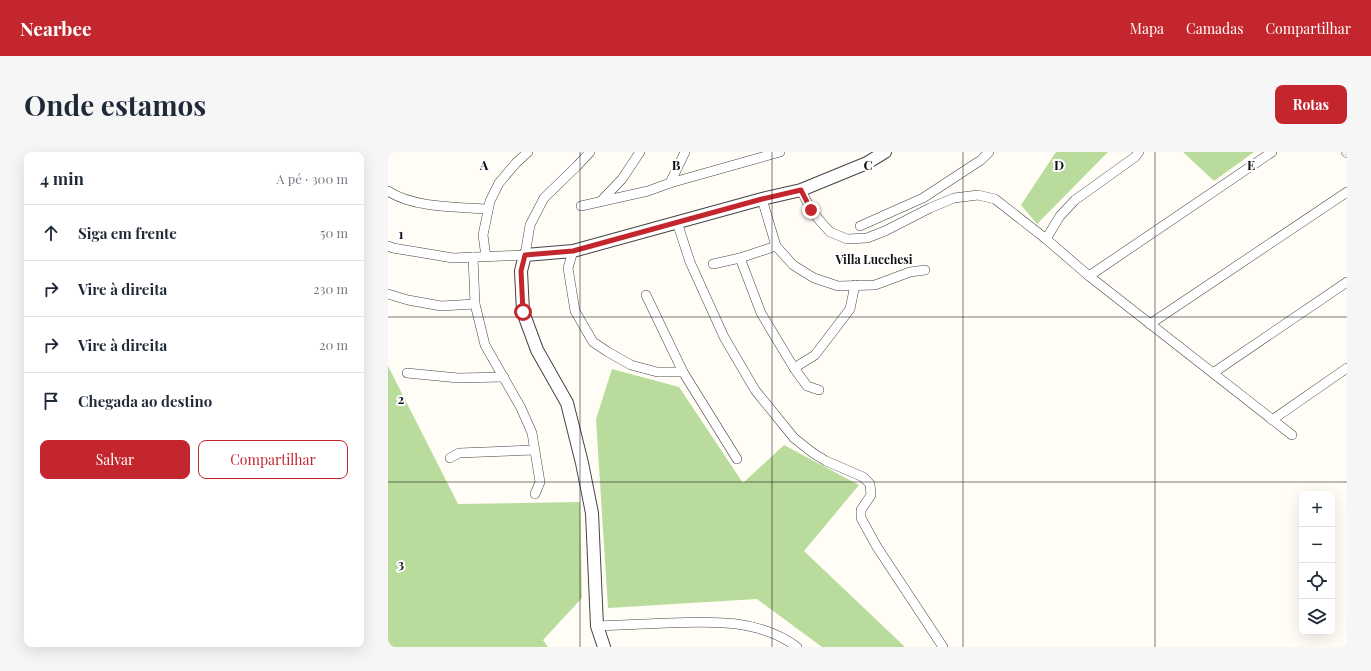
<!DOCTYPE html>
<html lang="pt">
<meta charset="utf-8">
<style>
:root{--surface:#fff;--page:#f6f6f7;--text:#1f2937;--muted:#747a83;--line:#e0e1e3;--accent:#c4262e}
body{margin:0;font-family:"Playfair Display",serif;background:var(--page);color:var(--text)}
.controls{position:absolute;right:12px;bottom:12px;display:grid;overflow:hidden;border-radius:8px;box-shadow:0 4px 16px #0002}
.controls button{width:36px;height:36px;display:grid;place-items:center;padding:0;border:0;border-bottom:1px solid var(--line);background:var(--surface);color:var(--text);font:20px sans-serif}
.stop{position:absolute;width:12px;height:12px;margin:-9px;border:3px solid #c4262e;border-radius:50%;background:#fff}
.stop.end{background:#c4262e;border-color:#fff;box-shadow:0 1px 4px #0008}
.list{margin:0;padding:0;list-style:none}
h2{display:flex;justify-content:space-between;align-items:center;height:52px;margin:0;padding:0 16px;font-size:17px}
h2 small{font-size:13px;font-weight:400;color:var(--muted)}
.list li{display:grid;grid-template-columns:26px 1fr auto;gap:12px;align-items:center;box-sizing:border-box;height:56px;padding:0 16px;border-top:1px solid var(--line)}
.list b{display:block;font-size:15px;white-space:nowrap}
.list em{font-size:13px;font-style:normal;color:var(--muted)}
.actions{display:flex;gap:8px;padding:12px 16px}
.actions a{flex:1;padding:9px 0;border:1px solid var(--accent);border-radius:8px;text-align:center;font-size:14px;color:var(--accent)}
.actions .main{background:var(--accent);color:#fff}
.icon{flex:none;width:22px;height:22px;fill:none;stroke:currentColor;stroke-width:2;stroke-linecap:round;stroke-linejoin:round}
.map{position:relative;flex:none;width:959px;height:495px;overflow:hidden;border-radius:8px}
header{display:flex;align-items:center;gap:24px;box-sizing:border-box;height:56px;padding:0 20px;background:var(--accent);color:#fff}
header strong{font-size:19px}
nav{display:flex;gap:22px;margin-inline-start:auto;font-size:14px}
.intro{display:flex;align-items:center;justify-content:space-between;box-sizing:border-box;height:96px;padding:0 24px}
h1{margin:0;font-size:28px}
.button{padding:10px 18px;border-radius:8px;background:var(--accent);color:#fff;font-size:14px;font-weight:700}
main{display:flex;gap:24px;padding:0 24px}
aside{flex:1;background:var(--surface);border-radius:8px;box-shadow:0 4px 16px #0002}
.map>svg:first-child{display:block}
</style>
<header>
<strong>Nearbee</strong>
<nav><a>Mapa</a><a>Camadas</a><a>Compartilhar</a></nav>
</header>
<div class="intro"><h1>Onde estamos</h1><a class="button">Rotas</a></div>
<main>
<aside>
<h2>4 min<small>A pé · 300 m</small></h2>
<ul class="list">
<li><svg class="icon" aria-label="ahead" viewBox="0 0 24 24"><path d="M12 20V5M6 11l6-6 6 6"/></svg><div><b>Siga em frente</b></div><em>50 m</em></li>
<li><svg class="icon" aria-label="right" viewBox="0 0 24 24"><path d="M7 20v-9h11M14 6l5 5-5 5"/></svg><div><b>Vire à direita</b></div><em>230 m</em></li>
<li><svg class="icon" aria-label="right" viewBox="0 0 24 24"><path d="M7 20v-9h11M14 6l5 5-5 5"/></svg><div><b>Vire à direita</b></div><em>20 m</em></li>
<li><svg class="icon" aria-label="arrive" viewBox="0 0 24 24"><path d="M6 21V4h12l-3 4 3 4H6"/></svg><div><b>Chegada ao destino</b></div></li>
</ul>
<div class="actions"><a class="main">Salvar</a><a>Compartilhar</a></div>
</aside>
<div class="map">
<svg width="959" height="495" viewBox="0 0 959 495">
<rect width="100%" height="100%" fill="#fffdf5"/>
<g fill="#b9dc9c">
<polygon points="668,0 720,0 649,72 633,53"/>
<polygon points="795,0 866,0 826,29"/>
<polygon points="0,214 70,352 192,350 194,446 155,488 160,495 0,495"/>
<polygon points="224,217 291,235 355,331 396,293 471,333 416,399 517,495 434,495 369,447 220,456 208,267"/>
</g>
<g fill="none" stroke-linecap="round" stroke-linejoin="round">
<defs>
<g id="minor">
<polyline points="958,0 959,1"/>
<polyline points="282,31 297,0"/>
<polyline points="413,38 423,58 433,70 442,80 459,87 479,86 497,79 542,56 566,46 590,43 607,47 658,87 701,124 904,283"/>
<path d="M0,39C25,56 70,55 100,57"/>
<polyline points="374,47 388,94 405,113 426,126 450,134 487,133 522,120 537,118"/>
<polyline points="213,49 234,27 252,0"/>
<polyline points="193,54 260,39 282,31 392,0"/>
<polyline points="289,70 302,110 336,185 367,238 406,286 425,301 438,309 475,325 482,332 483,343 473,358 473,366 489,395 555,495"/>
<polyline points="472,74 535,46 593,8 601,0"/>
<polyline points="658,87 672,64 687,48 747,5 751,0"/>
<polyline points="0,94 5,96 65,106 137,103 142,73 156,46 189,14 202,0"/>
<polyline points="185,99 180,116 187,159 205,190 220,200 243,213 269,220 295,220"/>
<polyline points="85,105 87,152 97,193 133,256 144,281 152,330 147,342"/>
<polyline points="98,105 95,83 102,49 111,31 128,11 140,0"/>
<polyline points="352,106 373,161 406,216 419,234 431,238"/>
<polyline points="325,112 352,106 388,94"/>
<polyline points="701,124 884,0"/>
<polyline points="0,142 20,148 53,154 87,152"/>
<polyline points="258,143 295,220 349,307"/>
<polyline points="762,172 959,40"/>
<polyline points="406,216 427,203 462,157 467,133"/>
<polyline points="19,221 70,226 116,225"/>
<polyline points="825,221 959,130"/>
<polyline points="884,268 959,216"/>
<polyline points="62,306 71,301 146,298"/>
<path d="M209,474C233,473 256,472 280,471C325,469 371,467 409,495"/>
</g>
<polyline id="tertiary" points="216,495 209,474 204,361 194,311 179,251 149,198 135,160 133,119 137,103 185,99 374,47 413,38 479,11 497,0"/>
</defs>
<use href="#minor" stroke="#444" stroke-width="10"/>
<use href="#tertiary" stroke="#444" stroke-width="14"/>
<use href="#minor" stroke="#fff" stroke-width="9"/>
<use href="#tertiary" stroke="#fff" stroke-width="12"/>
</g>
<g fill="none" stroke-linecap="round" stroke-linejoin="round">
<polyline stroke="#c4262e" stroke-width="5" points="135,160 133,119 137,103 185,99 374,47 413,38 423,58"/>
</g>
<path fill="none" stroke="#111" stroke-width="1" stroke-opacity="0.55" d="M192,0V495M384,0V495M575,0V495M767,0V495M0,165H959M0,330H959"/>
<g text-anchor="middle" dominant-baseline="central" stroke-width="4" stroke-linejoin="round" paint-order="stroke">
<g font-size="12" font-weight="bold" fill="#111" stroke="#fff">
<text x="486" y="107">Villa Lucchesi</text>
</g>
</g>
<g font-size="13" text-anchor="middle" font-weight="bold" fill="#111" stroke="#fff" stroke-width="4" stroke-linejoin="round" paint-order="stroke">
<text x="96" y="18">A</text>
<text x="288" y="18">B</text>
<text x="480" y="18">C</text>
<text x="671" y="18">D</text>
<text x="863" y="18">E</text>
<text x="13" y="87">1</text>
<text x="13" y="252">2</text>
<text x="13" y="417">3</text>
</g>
</svg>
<div class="controls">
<button>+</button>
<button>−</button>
<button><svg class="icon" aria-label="locate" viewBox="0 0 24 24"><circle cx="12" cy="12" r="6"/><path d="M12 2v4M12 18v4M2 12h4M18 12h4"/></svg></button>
<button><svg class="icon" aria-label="layers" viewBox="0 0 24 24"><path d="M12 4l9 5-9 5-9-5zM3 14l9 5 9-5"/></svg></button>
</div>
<div class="stop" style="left:135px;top:160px"></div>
<div class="stop end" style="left:423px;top:58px"></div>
</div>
</main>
